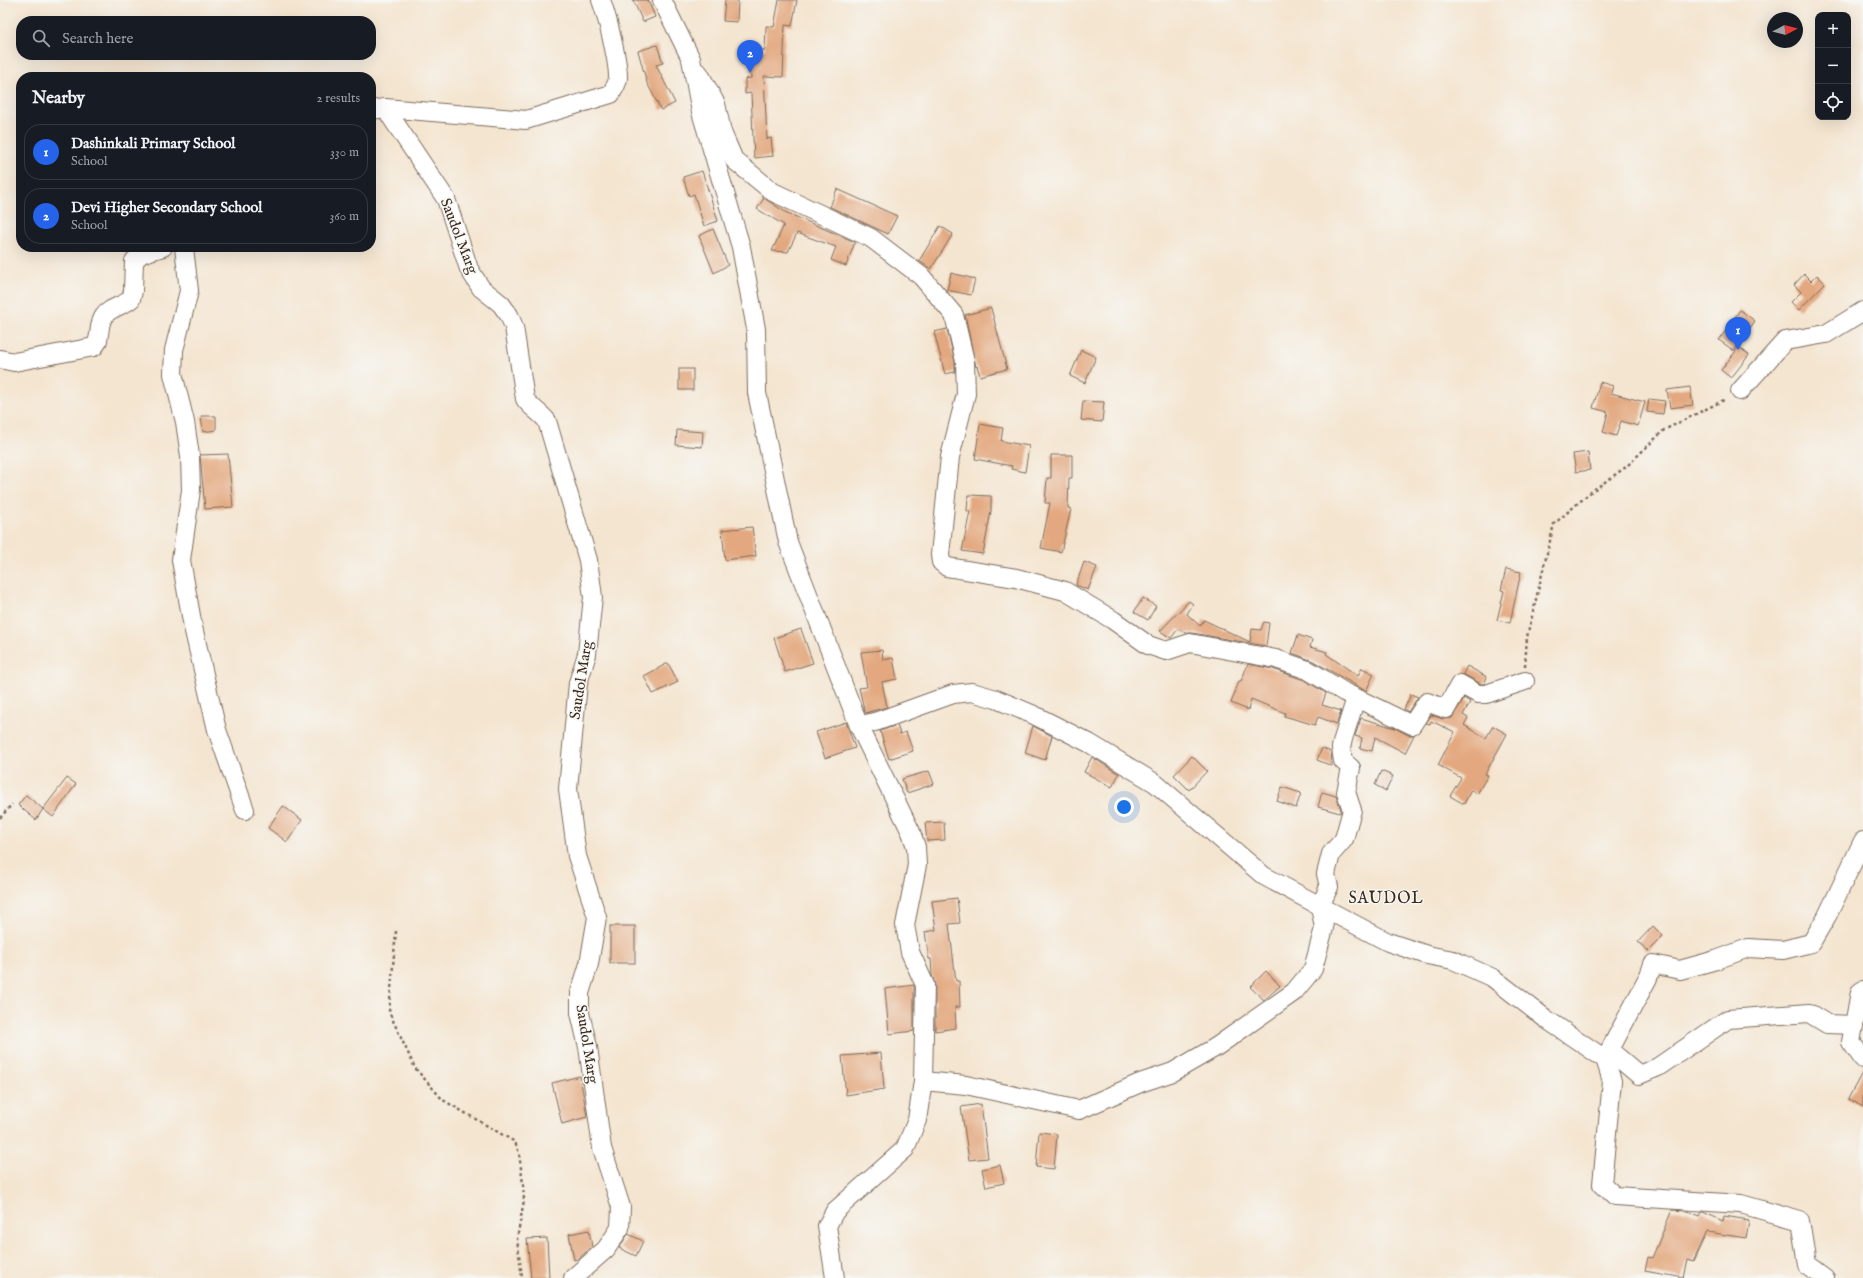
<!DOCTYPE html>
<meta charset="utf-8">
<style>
:root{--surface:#171b24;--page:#242831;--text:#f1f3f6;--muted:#9ea1a6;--line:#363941;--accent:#2563eb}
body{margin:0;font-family:"IM FELL English",serif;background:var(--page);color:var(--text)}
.controls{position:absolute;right:12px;top:12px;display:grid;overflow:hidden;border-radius:8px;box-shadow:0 4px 16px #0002}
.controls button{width:36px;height:36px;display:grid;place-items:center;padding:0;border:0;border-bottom:1px solid var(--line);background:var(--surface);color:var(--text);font:20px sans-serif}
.compass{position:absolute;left:1767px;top:12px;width:36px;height:36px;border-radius:50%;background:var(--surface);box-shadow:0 4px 16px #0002;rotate:83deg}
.you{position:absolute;left:1124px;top:807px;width:14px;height:14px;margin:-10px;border:3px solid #fff;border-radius:50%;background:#1a73e8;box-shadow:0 0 0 6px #1a73e833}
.badge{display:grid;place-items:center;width:26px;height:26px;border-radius:50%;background:var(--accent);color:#fff;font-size:13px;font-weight:700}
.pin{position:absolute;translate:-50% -33px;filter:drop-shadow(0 1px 2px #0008)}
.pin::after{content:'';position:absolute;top:21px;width:14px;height:12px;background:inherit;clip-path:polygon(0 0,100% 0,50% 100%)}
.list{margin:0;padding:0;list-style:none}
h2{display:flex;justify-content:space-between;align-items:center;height:52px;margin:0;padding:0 16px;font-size:17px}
h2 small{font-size:13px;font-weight:400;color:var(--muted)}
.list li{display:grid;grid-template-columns:26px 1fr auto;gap:12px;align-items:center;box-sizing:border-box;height:56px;margin:0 8px 8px;padding:0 8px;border:1px solid var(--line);border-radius:16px}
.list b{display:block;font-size:15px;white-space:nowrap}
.list p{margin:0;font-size:13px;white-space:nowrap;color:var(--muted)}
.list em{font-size:13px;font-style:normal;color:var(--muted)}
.icon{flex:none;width:22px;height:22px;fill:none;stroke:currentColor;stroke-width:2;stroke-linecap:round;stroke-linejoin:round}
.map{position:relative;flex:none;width:1863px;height:1278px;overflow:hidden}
.search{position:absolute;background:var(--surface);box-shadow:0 4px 16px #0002;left:16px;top:16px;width:360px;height:44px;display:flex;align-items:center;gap:10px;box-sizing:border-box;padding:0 14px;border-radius:16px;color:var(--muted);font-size:15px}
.panel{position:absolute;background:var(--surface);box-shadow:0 4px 16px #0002;left:16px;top:72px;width:360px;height:180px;border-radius:16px}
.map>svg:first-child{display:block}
</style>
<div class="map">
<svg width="1863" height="1278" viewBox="0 0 1863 1278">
<rect width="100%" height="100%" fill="#f6f6f2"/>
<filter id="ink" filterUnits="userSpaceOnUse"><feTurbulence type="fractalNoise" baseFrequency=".025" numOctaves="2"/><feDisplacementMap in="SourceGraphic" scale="8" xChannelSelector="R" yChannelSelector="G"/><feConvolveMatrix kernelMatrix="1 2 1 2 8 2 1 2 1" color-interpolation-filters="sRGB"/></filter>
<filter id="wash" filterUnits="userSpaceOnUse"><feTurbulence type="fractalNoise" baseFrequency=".012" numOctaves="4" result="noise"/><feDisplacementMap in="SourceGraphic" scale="16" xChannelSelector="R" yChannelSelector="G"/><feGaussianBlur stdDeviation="0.9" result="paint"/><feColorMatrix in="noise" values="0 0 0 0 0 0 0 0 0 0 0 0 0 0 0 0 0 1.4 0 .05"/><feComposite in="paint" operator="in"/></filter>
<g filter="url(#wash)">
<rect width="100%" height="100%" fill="#f4e5d0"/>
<g id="blocks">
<g fill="#e3a87f">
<polygon points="633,0 648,0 655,17 643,22"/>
<polygon points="725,0 738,0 737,22 723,21"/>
<polygon points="779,0 797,0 792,26 785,25 783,77 764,76 767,139 771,138 773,156 754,158 751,93 745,94 745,79 751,78 752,50 765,50 766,26 774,27"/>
<polygon points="657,45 663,63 656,65 675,103 661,110 647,83 638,51"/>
<polygon points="702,171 718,221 704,226 694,194 689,196 683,177"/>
<polygon points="837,189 897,216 888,234 830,207"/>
<polygon points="764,198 785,212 855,242 846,266 831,260 836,247 797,233 788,252 772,251 784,225 757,209"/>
<polygon points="940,226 953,234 931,269 919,261"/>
<polygon points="713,229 728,265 714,273 699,236"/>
<polygon points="951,273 975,279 971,295 947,290"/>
<polygon points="1804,274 1811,281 1817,275 1825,283 1799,310 1791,302 1801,292 1794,285"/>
<polygon points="991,308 1007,369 980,376 977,366 976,367 965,315"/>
<polygon points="1740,310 1755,321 1734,351 1719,340"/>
<polygon points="947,329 955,362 955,372 945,374 934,332"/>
<polygon points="1739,347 1749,355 1731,378 1721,370"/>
<polygon points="1081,350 1096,357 1085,383 1070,376"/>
<rect x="679" y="369" width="14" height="21"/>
<polygon points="1600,382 1613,386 1611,393 1645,402 1638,426 1621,421 1616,436 1603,432 1608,412 1593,408"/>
<polygon points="1690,387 1693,405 1670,408 1667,390"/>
<polygon points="1649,399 1665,401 1663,414 1647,412"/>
<polygon points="1083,401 1104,402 1102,422 1081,420"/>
<polygon points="201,416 216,416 216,430 203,432"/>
<polygon points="980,424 1003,428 1001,441 1029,446 1025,472 1011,469 1012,466 975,459"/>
<polygon points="677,430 703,432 702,447 676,445"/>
<polygon points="1588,452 1590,470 1576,472 1573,454"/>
<polygon points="228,454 233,507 205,509 200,455"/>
<polygon points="1051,455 1072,455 1072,478 1069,478 1068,508 1071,509 1061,552 1041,548 1050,503 1045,503 1047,478 1051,478"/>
<polygon points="968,495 991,496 991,511 983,554 962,551 970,511 967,511"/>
<polygon points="752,527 756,556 725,560 722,530"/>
<polygon points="1084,562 1097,567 1088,590 1076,585"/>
<polygon points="1506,569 1521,572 1510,623 1497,620 1504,591 1501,590"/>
<polygon points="1143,598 1156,606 1148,620 1134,612"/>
<polygon points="1189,601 1193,604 1187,614 1200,626 1204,620 1250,642 1252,629 1261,630 1264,622 1269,623 1266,646 1192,633 1186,633 1178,629 1171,638 1160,631"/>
<polygon points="801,629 813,663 785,672 774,638"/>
<polygon points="1298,635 1312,640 1310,647 1327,652 1326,654 1358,676 1362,668 1374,674 1366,691 1313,661 1292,653"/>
<polygon points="882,650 883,660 893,658 897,679 882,682 887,707 865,713 859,688 867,687 861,652"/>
<polygon points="668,663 678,682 653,694 644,676"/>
<polygon points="1248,664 1273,669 1304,680 1326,693 1322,705 1341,711 1337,724 1318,717 1315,725 1284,716 1285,713 1251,699 1248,710 1231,703 1239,681 1241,681"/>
<polygon points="1467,666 1487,677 1484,684 1481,684 1463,674"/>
<polygon points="1411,694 1418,697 1408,712 1404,709"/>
<polygon points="1464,698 1470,702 1463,715 1468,718 1464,725 1486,738 1493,726 1507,734 1485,774 1488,775 1477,794 1471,790 1464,804 1450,796 1461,778 1438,765 1455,732 1431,721 1430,724 1426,723 1431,715 1443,719 1452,718"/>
<polygon points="1361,718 1395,728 1408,735 1414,735 1405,753 1375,737 1372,751 1360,748 1362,738 1355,736"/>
<polygon points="846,722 855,748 825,758 816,732"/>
<polygon points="897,725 900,734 906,732 913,751 889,759 880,731"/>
<polygon points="1033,726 1052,736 1045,760 1025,753"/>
<polygon points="1322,748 1331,752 1332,766 1317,760"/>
<polygon points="1192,756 1207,771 1189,790 1174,775"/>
<polygon points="1092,757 1119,774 1112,787 1084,772"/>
<polygon points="929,771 934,784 907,793 902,779"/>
<polygon points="1381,771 1393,776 1386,791 1375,785"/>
<polygon points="67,778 76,784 53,817 43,809"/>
<polygon points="1282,787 1301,793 1296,808 1277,801"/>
<polygon points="1322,792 1336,796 1341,810 1340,813 1318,807"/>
<polygon points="26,795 43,809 36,820 18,805"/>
<polygon points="283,806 302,820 287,842 268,828"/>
<polygon points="944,822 945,840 927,841 925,823"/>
<polygon points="957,898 960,923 949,924 956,981 959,981 960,1007 955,1007 956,1028 935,1031 935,985 932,975 931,959 929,959 925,932 936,930 932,901"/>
<rect x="610" y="926" width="25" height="37"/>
<polygon points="1653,926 1663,936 1648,951 1638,942"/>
<polygon points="1266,971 1280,986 1264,1000 1250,987"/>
<polygon points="914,985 914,1031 889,1034 885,989"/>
<polygon points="881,1053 884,1089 846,1095 842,1056"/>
<polygon points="1863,1071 1863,1107 1848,1099"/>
<polygon points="580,1076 587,1117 562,1124 552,1083"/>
<polygon points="981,1104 988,1158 969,1160 961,1107"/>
<polygon points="1039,1132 1057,1134 1054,1169 1036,1167"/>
<polygon points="1000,1165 1004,1183 986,1187 982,1169"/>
<polygon points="1672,1210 1687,1211 1699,1216 1701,1212 1703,1212 1723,1221 1724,1216 1749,1220 1746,1238 1707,1232 1693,1262 1687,1260 1683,1278 1645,1271 1648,1257 1652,1258"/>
<polygon points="589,1230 592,1247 578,1259 574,1260 569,1234"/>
<polygon points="628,1234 643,1241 636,1256 619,1248"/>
<polygon points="547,1238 549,1278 531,1278 527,1239"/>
</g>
</g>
</g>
<g filter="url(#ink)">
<use href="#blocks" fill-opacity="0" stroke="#7c6b5c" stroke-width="1"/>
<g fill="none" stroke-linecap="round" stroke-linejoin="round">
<defs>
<g id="minor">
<polyline points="662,0 691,59 701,112 741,247 756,329 757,393 788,542 859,726 911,832 916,847 917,865 905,925 910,952 925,985 923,1081 917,1120 905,1149 835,1211 827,1226 835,1278"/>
<polyline points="699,73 716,104 722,132 734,160 773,192 871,238 921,276 954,315 965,361 966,394 950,457 940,555 941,562 947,567 1016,578 1065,591 1113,620 1148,645 1166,651 1190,643 1276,659 1308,670 1344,692 1412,725 1427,702 1446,709 1460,684 1478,694 1486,694 1525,681"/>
<path d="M385,108L446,199L469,269L481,288L501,304L509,315L514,327L525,399C531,408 540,412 547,421L588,560L593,597L587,654L578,683L568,789L577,856L597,917L589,964L580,993V1013L588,1047L602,1148L621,1207L620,1228L606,1249L573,1278"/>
<path d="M371,110L385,108L526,120L611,94C614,88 618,84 618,77C618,60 607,16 601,0"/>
<polyline points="184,247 189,291 174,350 173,374 185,422 190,456 191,490 181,560 193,627 217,730 245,810"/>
<path d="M0,359L14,362L94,347C102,339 97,325 104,316C109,308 123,306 131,299L133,291L134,261L141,254L163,247"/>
<polyline points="1740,391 1785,341 1826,334 1863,311"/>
<polyline points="1356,698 1343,739 1341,748 1343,761 1351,768 1346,792 1352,810 1344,839 1331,854 1326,874 1329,887 1320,906 1388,942 1427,955 1453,960 1493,978 1546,1019 1605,1059 1612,1081 1602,1184 1615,1196 1741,1204 1800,1221 1807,1264 1826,1278"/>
<polyline points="859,726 878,721 953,694 972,692 996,699 1034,715 1089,743 1155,783 1264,876 1320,906 1324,928 1313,969 1294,992 1216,1047 1173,1072 1140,1083 1079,1110 966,1085 923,1081"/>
<polyline points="1863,990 1860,992 1851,1042 1863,1059"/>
<polyline points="1605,1059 1648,978 1653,964 1680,970 1716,960 1748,948 1783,950 1811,943 1827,916 1863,841"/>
<polyline points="1605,1059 1614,1054 1639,1075 1658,1067 1728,1019 1809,1013 1827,1024 1854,1025"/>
</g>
</defs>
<use href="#minor" stroke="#7c6b5c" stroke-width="20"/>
<g stroke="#7c6b5c" stroke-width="2.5" stroke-dasharray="3 3" stroke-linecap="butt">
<polyline points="1525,666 1527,637 1554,524 1592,491 1626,467 1664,430 1726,399"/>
<polyline points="0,818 12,804"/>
<polyline points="396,931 389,1012 415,1068 443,1100 515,1142 519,1153 523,1184 524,1200 517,1239 522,1278"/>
</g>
<use href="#minor" stroke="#fff" stroke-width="18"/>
</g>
</g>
<g text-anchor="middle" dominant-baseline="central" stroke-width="3" stroke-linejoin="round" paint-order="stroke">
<g font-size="15" fill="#3b2a1e" stroke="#f6f6f2">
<text transform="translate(459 236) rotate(69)">Saudol Marg</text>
<text transform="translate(581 680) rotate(-81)">Saudol Marg</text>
<text transform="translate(587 1044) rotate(81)">Saudol Marg</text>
</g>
<g font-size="16" letter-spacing="1" fill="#3b2a1e" stroke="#f6f6f2">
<text x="1386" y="899">SAUDOL</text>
</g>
</g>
</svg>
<div class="controls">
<button>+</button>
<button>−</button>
<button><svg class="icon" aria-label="locate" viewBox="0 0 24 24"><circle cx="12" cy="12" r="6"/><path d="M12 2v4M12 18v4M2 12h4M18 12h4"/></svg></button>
</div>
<svg class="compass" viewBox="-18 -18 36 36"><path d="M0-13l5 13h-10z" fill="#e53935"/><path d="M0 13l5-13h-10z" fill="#9ea1a6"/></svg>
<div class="you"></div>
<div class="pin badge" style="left:1738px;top:350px">1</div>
<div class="pin badge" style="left:750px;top:73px">2</div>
<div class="search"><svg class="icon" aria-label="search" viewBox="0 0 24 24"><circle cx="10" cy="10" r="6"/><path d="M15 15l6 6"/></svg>Search here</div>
<section class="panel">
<h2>Nearby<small>2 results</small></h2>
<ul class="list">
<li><span class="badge">1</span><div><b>Dashinkali Primary School</b><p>School</p></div><em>330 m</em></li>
<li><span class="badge">2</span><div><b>Devi Higher Secondary School</b><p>School</p></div><em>360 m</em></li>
</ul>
</section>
</div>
